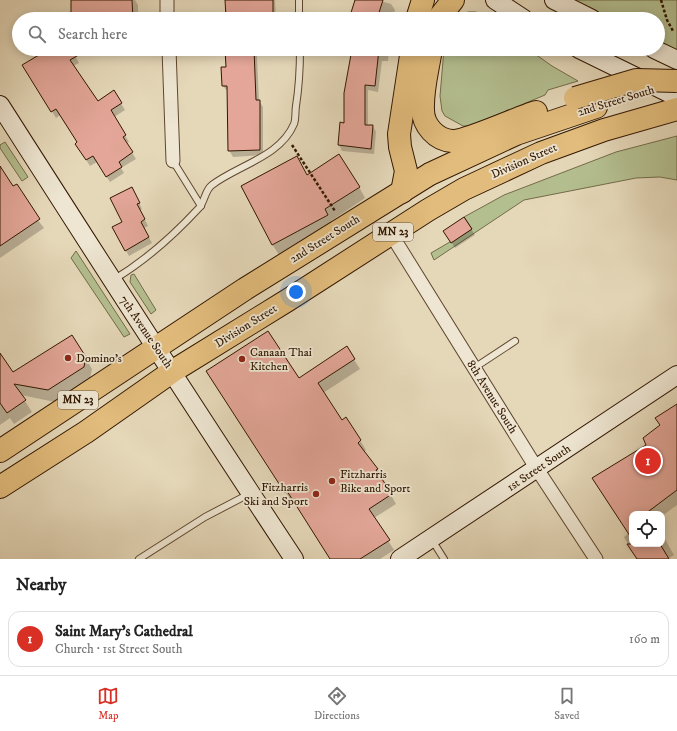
<!DOCTYPE html>
<meta charset="utf-8">
<style>
:root{--surface:#fff;--page:#f6f6f6;--text:#222;--muted:#767676;--line:#e0e0e0;--accent:#d93025}
body{margin:0;font-family:"IM FELL DW Pica",serif;background:var(--page);color:var(--text)}
.controls{position:absolute;right:12px;bottom:12px;display:grid;overflow:hidden;border-radius:8px;box-shadow:0 2px 10px #0003}
.controls button{width:36px;height:36px;display:grid;place-items:center;padding:0;border:0;border-bottom:1px solid var(--line);background:var(--surface);color:var(--text);font:20px sans-serif}
.you{position:absolute;left:296px;top:292px;width:14px;height:14px;margin:-10px;border:3px solid #fff;border-radius:50%;background:#1a73e8;box-shadow:0 0 0 6px #1a73e833}
.badge{display:grid;place-items:center;width:26px;height:26px;border-radius:50%;background:var(--accent);color:#fff;font-size:13px;font-weight:700}
.pin{position:absolute;translate:-50% -50%;border:2px solid #fff;box-shadow:0 1px 4px #0006}
.list{margin:0;padding:0;list-style:none}
h2{display:flex;justify-content:space-between;align-items:center;height:52px;margin:0;padding:0 16px;font-size:17px}
h2 small{font-size:13px;font-weight:400;color:var(--muted)}
.list li{display:grid;grid-template-columns:26px 1fr auto;gap:12px;align-items:center;box-sizing:border-box;height:56px;margin:0 8px 8px;padding:0 8px;border:1px solid var(--line);border-radius:12px}
.list b{display:block;font-size:15px;white-space:nowrap}
.list p{margin:0;font-size:13px;white-space:nowrap;color:var(--muted)}
.list em{font-size:13px;font-style:normal;color:var(--muted)}
.icon{flex:none;width:22px;height:22px;fill:none;stroke:currentColor;stroke-width:2;stroke-linecap:round;stroke-linejoin:round}
.map{position:relative;flex:none;width:677px;height:559px;overflow:hidden}
.search{position:absolute;background:var(--surface);box-shadow:0 2px 10px #0003;left:12px;right:12px;top:12px;height:44px;display:flex;align-items:center;gap:10px;box-sizing:border-box;padding:0 14px;border-radius:22px;color:var(--muted);font-size:15px}
.sheet{height:116px;background:var(--surface)}
nav{display:flex;justify-content:space-around;align-items:center;box-sizing:border-box;height:56px;border-top:1px solid var(--line);background:var(--surface);font-size:11px;color:var(--muted)}
nav a{display:grid;justify-items:center;gap:2px}
nav .on{color:var(--accent)}
.map>svg:first-child{display:block}
</style>
<div class="map">
<svg width="677" height="559" viewBox="0 0 677 559">
<rect width="100%" height="100%" fill="#e5d8b9"/>
<filter id="stains"><feTurbulence type="fractalNoise" baseFrequency=".005" numOctaves="4"/><feColorMatrix values="0 0 0 0 .2 0 0 0 0 .09 0 0 0 0 .02 0 0 0 .5 -.17"/></filter>
<radialGradient id="worn" r=".72"><stop offset=".6" stop-color="#630" stop-opacity="0"/><stop offset="1" stop-color="#630" stop-opacity=".3"/></radialGradient>
<g fill="#b4bf90" stroke="#736b48">
<polygon points="572,0 677,0 677,53 658,43 658,19 610,19"/>
<polygon points="468,12 476,12 489,19 457,19"/>
<polygon points="444,49 528,49 552,66 578,81 548,90 545,95 470,126 463,126 445,116 442,111 440,96"/>
<polygon points="677,136 677,180 660,177 636,178 524,200 434,260 431,253 472,229 464,217 504,195 616,152"/>
<polygon points="5,142 28,177 22,181 0,148 0,145"/>
<polygon points="76,251 130,334 124,337 71,258"/>
<polygon points="134,274 156,310 151,314 130,282 131,275"/>
</g>
<g fill="#0003">
<polygon points="72,0 135,0 138,5 138,19 72,19"/>
<polygon points="226,0 275,0 276,19 227,19"/>
<polygon points="356,0 377,0 391,4 395,10 392,19 352,19"/>
<polygon points="51,49 71,49 79,63 73,66 98,102 114,92 125,110 114,117 129,142 126,143 136,159 121,168 124,173 110,182 97,162 90,166 80,150 78,143 60,115 56,118 27,71"/>
<polygon points="226,49 266,49 266,56 257,56 259,101 263,107 263,155 233,157 229,150 228,92 223,86 227,68"/>
<polygon points="353,49 389,49 388,61 382,61 378,92 368,90 368,126 373,126 376,132 374,154 342,151 339,145 344,124"/>
<polygon points="0,168 13,188 44,228 0,258"/>
<polygon points="307,176 359,187 365,198 331,221 334,227 279,255 272,244"/>
<polygon points="135,194 142,209 140,210 148,226 144,228 152,243 129,256 113,228 123,222"/>
<polygon points="471,229 475,235 455,248 448,237"/>
<polygon points="346,347 360,369 323,393 341,421 346,418 366,450 363,452 377,470 396,504 374,518 394,550 380,559 330,559 293,499 291,501 213,381 298,380"/>
<polygon points="0,355 13,373 85,357 92,369 90,379 55,402 21,395 32,412 14,424 10,418 0,425"/>
<polygon points="677,412 677,505 662,516 662,514 632,514 632,544 662,544 662,534 674,555 668,559 637,559 624,537 629,533 599,488 647,445"/>
</g>
<g fill="#e3a698" stroke="#321701">
<polygon points="71,0 132,0 133,19 71,19"/>
<polygon points="225,0 273,0 273,15 226,17"/>
<polygon points="355,0 383,0 377,19 349,19"/>
<polygon points="49,49 89,49 70,60 98,101 114,90 122,103 111,110 126,135 123,137 133,152 119,162 122,167 106,177 93,156 86,160 75,144 77,142 56,109 51,112 22,65"/>
<polygon points="225,49 254,49 256,100 260,100 260,150 228,151 227,86 222,86 221,67 226,67"/>
<polygon points="352,49 379,49 375,86 365,85 365,125 373,125 371,149 338,145 340,122 344,123 344,93"/>
<polygon points="339,154 360,187 325,209 328,215 272,245 241,186 297,156 307,175"/>
<polygon points="0,166 13,186 17,184 40,219 0,246"/>
<polygon points="132,187 140,203 137,204 145,219 141,222 149,237 125,251 112,227 122,222 110,198"/>
<polygon points="464,217 472,229 451,243 443,231"/>
<polygon points="268,331 299,378 347,346 355,359 318,383 342,420 346,417 361,440 358,443 378,469 376,470 392,494 369,509 390,540 360,559 330,559 287,491 285,493 206,371"/>
<polygon points="72,335 86,357 84,367 48,390 14,384 26,400 7,413 0,403 0,353 13,372"/>
<polygon points="677,404 677,490 645,514 632,514 632,539 592,478 646,445 643,438 660,425 655,418"/>
<polygon points="627,544 660,544 669,559 637,559"/>
</g>
<g fill="none" stroke-linecap="round" stroke-linejoin="round">
<defs>
<g id="lane">
<polyline points="299,0 299,19"/>
<polyline points="173,161 201,206"/>
<path d="M113,280C145,261 174,235 199,208C205,201 205,190 212,185C238,165 280,157 294,124C296,119 295,112 296,106C299,87 300,69 300,49"/>
<polyline points="474,368 515,341"/>
<polyline points="432,540 444,559"/>
<polyline points="139,559 205,517 249,494"/>
</g>
<g id="street">
<polyline points="167,0 167,19"/>
<polyline points="169,49 173,161"/>
<polyline points="391,234 537,469 596,559"/>
</g>
<g id="secondary">
<polyline points="495,0 524,19"/>
<polyline points="554,0 592,19"/>
<polyline points="579,49 677,97"/>
<polyline points="654,49 677,60"/>
<path d="M0,105C97,257 195,409 294,559"/>
<polyline points="400,559 677,375"/>
</g>
<g id="highway">
<polyline points="417,19 423,0"/>
<polyline points="438,19 453,0"/>
<path d="M431,49C428,69 422,90 423,110C423,125 436,140 452,141C465,142 519,117 536,112"/>
<polyline points="402,192 406,171 400,147 399,134 412,49"/>
<polyline points="0,451 245,289 430,174 516,134 596,107"/>
<polyline points="0,487 86,432 173,371 288,300 428,210 464,189 541,153 604,130 677,109"/>
</g>
</defs>
<use href="#lane" stroke="#5f472f" stroke-width="8"/>
<use href="#street" stroke="#5f472f" stroke-width="15"/>
<use href="#secondary" stroke="#321701" stroke-width="20"/>
<use href="#highway" stroke="#321701" stroke-width="24"/>
<g stroke="#321701" stroke-width="2.5" stroke-dasharray="3 2" stroke-linecap="butt">
<polyline points="661,0 667,20 673,31"/>
<polyline points="292,145 335,211"/>
</g>
<use href="#lane" stroke="#eee6d2" stroke-width="6"/>
<use href="#street" stroke="#eee6d2" stroke-width="13"/>
<use href="#secondary" stroke="#eee6d2" stroke-width="18"/>
<use href="#highway" stroke="#e2bc7c" stroke-width="22"/>
<defs>
<polyline id="highway-bridge" points="575,98 636,80 677,81"/>
</defs>
<use href="#highway-bridge" stroke="#321701" stroke-width="24" stroke-linecap="butt"/>
<use href="#highway-bridge" stroke="#e2bc7c" stroke-width="22"/>
</g>
<g fill="#8f2418" stroke="#eee6d2" stroke-width="1.5">
<circle cx="68" cy="358" r="4"/>
<circle cx="242" cy="359" r="4"/>
<circle cx="332" cy="481" r="4"/>
<circle cx="316" cy="494" r="4"/>
</g>
<g text-anchor="middle" dominant-baseline="central" stroke-width="3.5" stroke-linejoin="round" paint-order="stroke">
<g fill="#eee6d2" stroke="#6a5540" stroke-width="1">
<rect x="373" y="223" width="40" height="18" rx="3"/>
<rect x="58" y="391" width="40" height="18" rx="3"/>
</g>
<g font-size="11" font-weight="bold" fill="#321701">
<text x="393" y="232">MN 23</text>
<text x="78" y="400">MN 23</text>
</g>
<g font-size="12" fill="#321701" stroke="#eee6d2">
<text transform="translate(616 101) rotate(-17)">2nd Street South</text>
<text transform="translate(524 161) rotate(-24)">Division Street</text>
<text transform="translate(325 239) rotate(-32)">2nd Street South</text>
<text transform="translate(246 326) rotate(-32)">Division Street</text>
<text transform="translate(146 332) rotate(56)">7th Avenue South</text>
<text transform="translate(492 397) rotate(58)">8th Avenue South</text>
<text transform="translate(539 468) rotate(-34)">1st Street South</text>
</g>
<g font-size="12" fill="#321701" stroke="#eee6d2" text-anchor="start">
<text x="250" y="352">Canaan Thai<tspan x="250" dy="14">Kitchen</tspan></text>
<text x="76" y="358">Domino's</text>
<text x="340" y="474">Fitzharris<tspan x="340" dy="14">Bike and Sport</tspan></text>
<text x="308" y="487" text-anchor="end">Fitzharris<tspan x="308" dy="14">Ski and Sport</tspan></text>
</g>
</g>
<rect width="100%" height="100%" filter="url(#stains)"/>
<rect width="100%" height="100%" fill="url(#worn)"/>
</svg>
<div class="controls">
<button><svg class="icon" aria-label="locate" viewBox="0 0 24 24"><circle cx="12" cy="12" r="6"/><path d="M12 2v4M12 18v4M2 12h4M18 12h4"/></svg></button>
</div>
<div class="you"></div>
<div class="pin badge" style="left:648px;top:461px">1</div>
<div class="search"><svg class="icon" aria-label="search" viewBox="0 0 24 24"><circle cx="10" cy="10" r="6"/><path d="M15 15l6 6"/></svg>Search here</div>
</div>
<section class="sheet">
<h2>Nearby<small></small></h2>
<ul class="list">
<li><span class="badge">1</span><div><b>Saint Mary's Cathedral</b><p>Church · 1st Street South</p></div><em>160 m</em></li>
</ul>
</section>
<nav>
<a class="on"><svg class="icon" aria-label="map" viewBox="0 0 24 24"><path d="M3 6l6-2 6 2 6-2v14l-6 2-6-2-6 2zM9 4v14M15 6v14"/></svg>Map</a>
<a><svg class="icon" aria-label="directions" viewBox="0 0 24 24"><path d="M12 3l9 9-9 9-9-9zM9 14v-3h6M13 9l2 2-2 2"/></svg>Directions</a>
<a><svg class="icon" aria-label="saved" viewBox="0 0 24 24"><path d="M7 4h10v16l-5-4-5 4z"/></svg>Saved</a>
</nav>
